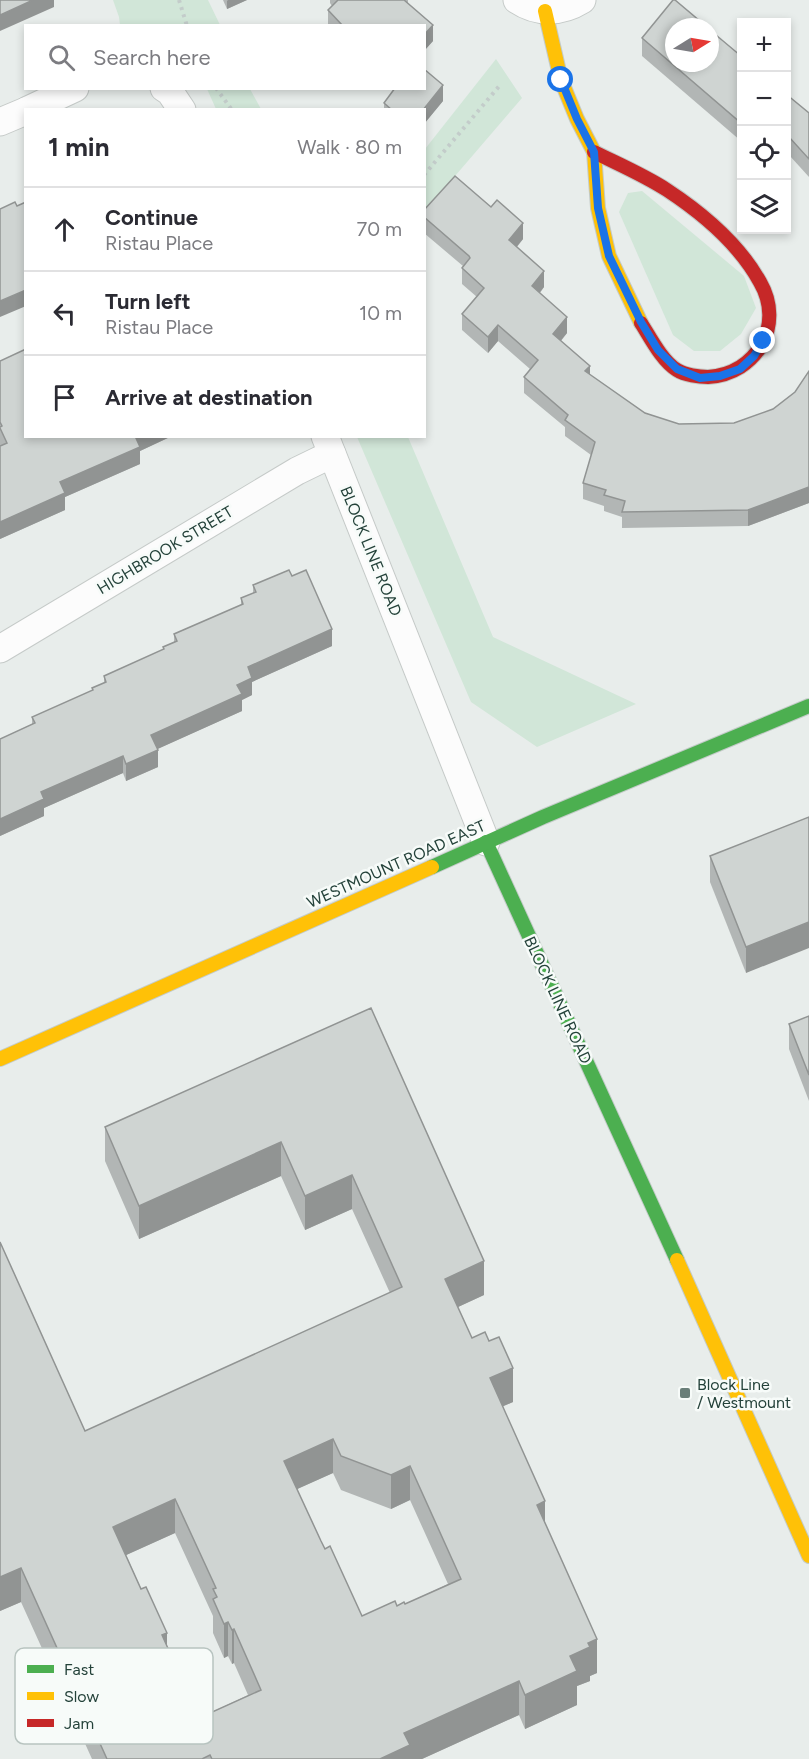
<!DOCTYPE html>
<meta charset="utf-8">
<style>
:root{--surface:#fff;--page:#f2f2f3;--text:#2b2b33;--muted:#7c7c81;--line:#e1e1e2}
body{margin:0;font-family:Figtree,sans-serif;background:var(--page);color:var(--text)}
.controls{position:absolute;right:18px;top:18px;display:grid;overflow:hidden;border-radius:0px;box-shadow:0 3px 9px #0003}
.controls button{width:54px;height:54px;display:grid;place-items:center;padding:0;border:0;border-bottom:2px solid var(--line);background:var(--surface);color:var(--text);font:30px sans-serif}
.compass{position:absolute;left:665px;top:18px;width:54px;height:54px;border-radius:50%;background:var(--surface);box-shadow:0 3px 9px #0003;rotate:79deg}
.stop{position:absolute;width:18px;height:18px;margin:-14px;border:4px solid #1a73e8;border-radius:50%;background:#fff}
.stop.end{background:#1a73e8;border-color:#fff;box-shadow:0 2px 6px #0008}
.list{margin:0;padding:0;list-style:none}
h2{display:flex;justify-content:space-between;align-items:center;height:78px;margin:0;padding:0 24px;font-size:26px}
h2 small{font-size:20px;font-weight:400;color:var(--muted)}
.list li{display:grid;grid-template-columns:39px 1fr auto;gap:18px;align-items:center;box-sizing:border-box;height:84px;padding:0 24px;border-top:2px solid var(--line)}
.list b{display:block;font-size:22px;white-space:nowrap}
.list p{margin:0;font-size:20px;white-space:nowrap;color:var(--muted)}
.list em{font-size:20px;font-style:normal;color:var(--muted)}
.icon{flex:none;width:33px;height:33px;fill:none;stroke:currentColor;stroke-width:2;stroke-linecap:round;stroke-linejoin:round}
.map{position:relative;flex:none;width:809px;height:1759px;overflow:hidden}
.search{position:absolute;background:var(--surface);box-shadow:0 3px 9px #0003;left:24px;top:24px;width:402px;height:66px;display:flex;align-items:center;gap:15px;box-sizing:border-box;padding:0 21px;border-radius:0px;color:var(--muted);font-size:22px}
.panel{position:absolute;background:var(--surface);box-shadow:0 3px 9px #0003;left:24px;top:108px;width:402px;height:330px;border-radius:0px}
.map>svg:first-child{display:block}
</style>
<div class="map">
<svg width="809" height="1759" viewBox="0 0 809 1759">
<rect width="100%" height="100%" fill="#e8edeb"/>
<g fill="#d1e6d8">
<polygon points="113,0 208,0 220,25 120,25 119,17"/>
<polygon points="496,59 522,98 425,211 425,149"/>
<polygon points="207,89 250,89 261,109 216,109"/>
<polygon points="642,191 744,276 756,308 741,334 720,351 694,351 673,335 619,212 628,193"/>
<polygon points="357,437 408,437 493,637 636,704 537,747 471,702"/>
</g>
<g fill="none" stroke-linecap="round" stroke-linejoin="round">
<defs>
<g id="street">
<path d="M517,0C538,14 561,13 582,0"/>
<polyline points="164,88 170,92 182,110"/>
<polyline points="28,110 75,88"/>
<polyline points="0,122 26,111"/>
<polyline points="325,436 486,842"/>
<polyline points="0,649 297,471 332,454"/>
</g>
<g id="fast">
<polyline points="486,842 677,1260"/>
<polyline points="432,867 543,817 809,706"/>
</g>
<g id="slow">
<polyline points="545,11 561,80 577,119 594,152 598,208 609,256 641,323"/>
<polyline points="0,1059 432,867"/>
<polyline points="677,1260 809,1556"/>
</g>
<path id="jam" d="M594,152C618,164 644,175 667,190C702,213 739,244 760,282C785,325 757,374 708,377C699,377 685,375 677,370C662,361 650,337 641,323"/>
</defs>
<use href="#street" stroke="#c5cac8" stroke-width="29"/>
<use href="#fast" stroke="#c3cbc8" stroke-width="16"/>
<use href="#slow" stroke="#c3cbc8" stroke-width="16"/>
<use href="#jam" stroke="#c3cbc8" stroke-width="16"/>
<g stroke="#c3ccca" stroke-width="4" stroke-dasharray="3 4.5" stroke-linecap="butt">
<polyline points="179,0 187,26"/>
<polyline points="216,88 232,110"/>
<polyline points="424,175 501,84"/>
</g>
<use href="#street" stroke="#fcfcfc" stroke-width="27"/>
<use href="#fast" stroke="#4caf50" stroke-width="14"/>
<use href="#slow" stroke="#ffc107" stroke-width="14"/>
<use href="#jam" stroke="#c62828" stroke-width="14"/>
</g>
<g fill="#b2b6b5" fill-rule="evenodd">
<polygon points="223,0 247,0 227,9"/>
<polygon points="330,0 408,0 408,4 433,25 433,41 424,51 424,26 328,26 328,10 332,6 330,3"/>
<polygon points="642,38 741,56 741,141 642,56"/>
<polygon points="786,94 809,113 809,177 790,156"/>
<polygon points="443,101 424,124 424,110 384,110 384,103"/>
<polygon points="424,210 523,239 517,247 544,287 540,293 567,333 561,341 590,375 645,413 679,424 734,423 773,409 795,392 809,371 809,503 748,526 622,528 622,517 604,511 604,506 583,499 583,483 591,455 565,436 565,427 524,393 524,377 530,369 498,341 488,353 462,330 462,314 477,297 462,284 462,268 463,266 424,233"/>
<polygon points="0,361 26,436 172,436 140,451 140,464 65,497 65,510 0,539"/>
<polygon points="292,576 332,646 252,682 252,695 242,700 242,711 157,749 158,767 126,781 123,773 44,808 44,816 0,836 0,739 32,724 32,717 92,691 92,688 104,683 104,676 163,650 163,647 174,642 174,634 241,605 241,598 253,593 253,585"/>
<polygon points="809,817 746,973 710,882 710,856"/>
<path d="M371,1008L484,1295L458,1307L472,1338L513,1402L503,1406L545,1524L597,1673L590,1676V1681L577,1686V1705L525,1729L519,1715L422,1759H92L21,1602L0,1611V1242L85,1431L390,1293L352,1209L305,1230L281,1176L139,1239L105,1161V1127ZM333,1473L341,1490L391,1509L410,1500L448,1584L405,1604L362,1616L321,1541L297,1489ZM175,1533L213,1616V1633L224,1658L228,1656L232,1664L234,1663L248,1695L199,1718L126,1555Z"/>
<polygon points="809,1016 809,1101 789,1049 789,1024"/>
</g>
<g fill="#919493">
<polygon points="33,0 54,0 54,7 0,31 0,15"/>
<polygon points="228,0 247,0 227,9 227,1"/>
<polygon points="433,25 433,41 424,51 424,35"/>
<polygon points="443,85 443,101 424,124 424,110 423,110"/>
<polygon points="790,138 790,156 786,160 786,142"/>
<polygon points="523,223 523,239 509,256 509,240"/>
<polygon points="544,271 544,287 532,302 532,286"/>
<polygon points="26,290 26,306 0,317 0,301"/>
<polygon points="567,317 567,333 553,350 553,334"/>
<polygon points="498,325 498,341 488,353 488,337"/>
<polygon points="590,366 590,382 585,371"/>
<polygon points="135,436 172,436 140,451 140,464 65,497 65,510 0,539 0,522 60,482"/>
<polygon points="809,487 809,503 748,526 748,510"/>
<polygon points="332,629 332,646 252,682 252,695 242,700 242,711 151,752 151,735 237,685 248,667"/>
<polygon points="158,750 158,767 126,781 126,764"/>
<polygon points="123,756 123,773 44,808 44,816 0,836 0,819 41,792"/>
<polygon points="809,922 809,948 746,973 746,947"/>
<polygon points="281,1142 281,1176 139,1239 139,1206"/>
<polygon points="352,1175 352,1209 305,1230 305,1196"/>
<polygon points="484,1261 484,1295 445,1313 445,1279"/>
<polygon points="513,1368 513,1402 490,1412 490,1378"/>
<polygon points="333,1439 333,1473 284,1495 284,1461"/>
<polygon points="410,1466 410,1500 391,1509 391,1475"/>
<polygon points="175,1499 175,1533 113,1561 113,1527"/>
<polygon points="545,1501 545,1535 537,1505"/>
<polygon points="21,1568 21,1602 0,1611 0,1577"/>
<polygon points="228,1622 228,1656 224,1658 224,1624"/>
<polygon points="234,1629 234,1663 232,1664 232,1630"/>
<polygon points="167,1633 167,1667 162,1635"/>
<polygon points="597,1639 597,1673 590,1676 590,1681 577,1686 577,1705 525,1729 525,1695 570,1656 588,1643"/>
<polygon points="519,1681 519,1715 422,1759 380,1759 404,1733"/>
</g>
<g fill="#cfd4d2" stroke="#919493" stroke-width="1.5" fill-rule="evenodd">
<polygon points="0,0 33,0 0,15"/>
<polygon points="338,0 404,0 433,25 424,35 424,26 343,26 328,10"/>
<polygon points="673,0 675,0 707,27 674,27 674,63 710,63 710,30 741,56 741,123 642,38"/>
<polygon points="424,69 443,85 423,110 392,110 384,103 395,88 424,88"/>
<polygon points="786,94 809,113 809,159 790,138 786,142"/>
<polygon points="455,176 491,207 497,200 523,223 509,240 544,271 532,286 567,317 553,334 590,366 585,371 645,413 679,424 734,423 773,409 795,392 809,371 809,487 748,510 622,512 625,501 604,495 606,490 583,483 595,442 565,420 568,415 524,377 538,360 498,325 488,337 462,314 484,288 462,268 470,258 469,256 424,217 424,210"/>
<polygon points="15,202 17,206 26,202 26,290 0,301 0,209"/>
<polygon points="26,349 26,436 135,436 140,447 60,482 65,493 0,522 0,446 7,443 0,428 0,427 2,426 0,422 0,361"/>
<polygon points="289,570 292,576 306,570 332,629 248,667 252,678 237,685 242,694 151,735 158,750 126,764 123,756 41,792 44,799 0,819 0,739 35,723 32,717 93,690 92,688 106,682 104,676 164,649 163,647 177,641 174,634 243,604 241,598 256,592 253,585"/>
<polygon points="809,817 809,922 746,947 710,856"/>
<path d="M371,1008L484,1261L445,1279L472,1338L485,1332L489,1341L499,1337L513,1368L490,1378L545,1501L537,1505L597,1639L588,1643L590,1647L570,1656L577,1671L525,1695L519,1681L404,1733L410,1745L380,1759H212L210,1755L202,1759H107L21,1568L0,1577V1242L85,1431L402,1287L352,1175L305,1196L281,1142L139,1206L105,1127ZM333,1439L341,1456L391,1475L410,1466L461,1579L405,1604L404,1602L397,1606L395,1601L362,1616L330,1546L325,1549L321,1541L284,1461ZM175,1499L216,1588L213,1589L217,1597L213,1599L224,1624L228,1622L232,1630L234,1629L261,1690L199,1718L162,1635L167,1633L146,1587L141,1589L113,1527Z"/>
<polygon points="809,1016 809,1075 789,1024"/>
</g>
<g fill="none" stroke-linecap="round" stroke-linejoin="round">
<polyline stroke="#1a73e8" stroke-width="8" points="561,80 577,119 594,152 598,208 609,256 641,322 658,350 677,369 700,378 720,376 740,369 754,356 763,341"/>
</g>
<rect fill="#697e78" stroke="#f7fbf9" stroke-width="2" x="679" y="1387" width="12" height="12" rx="3"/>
<g text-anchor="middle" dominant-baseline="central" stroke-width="5" stroke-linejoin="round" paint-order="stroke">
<g font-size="16" fill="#24423a" stroke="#f7fbf9">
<text transform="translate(165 550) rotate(-31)">HIGHBROOK STREET</text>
<text transform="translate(371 551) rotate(68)">BLOCK LINE ROAD</text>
<text transform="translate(396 864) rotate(-24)">WESTMOUNT ROAD EAST</text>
<text transform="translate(558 1000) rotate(65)">BLOCK LINE ROAD</text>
</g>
<g font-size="16" fill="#24423a" stroke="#f7fbf9" text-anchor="start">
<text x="697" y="1384">Block Line<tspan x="697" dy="18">/ Westmount</tspan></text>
</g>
</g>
<rect x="15" y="1648" width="198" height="96" rx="9" fill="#f7fbf9" stroke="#b8c4c0" stroke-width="1.5"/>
<rect x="27" y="1665" width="27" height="8" fill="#4caf50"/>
<rect x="27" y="1692" width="27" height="8" fill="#ffc107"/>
<rect x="27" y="1719" width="27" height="8" fill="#c62828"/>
<g font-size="16" fill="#24423a">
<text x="64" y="1675">Fast</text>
<text x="64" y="1702">Slow</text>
<text x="64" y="1729">Jam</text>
</g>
</svg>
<div class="controls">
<button>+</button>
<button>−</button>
<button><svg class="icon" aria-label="locate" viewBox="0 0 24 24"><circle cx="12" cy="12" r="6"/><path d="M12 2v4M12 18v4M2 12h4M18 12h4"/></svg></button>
<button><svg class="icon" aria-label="layers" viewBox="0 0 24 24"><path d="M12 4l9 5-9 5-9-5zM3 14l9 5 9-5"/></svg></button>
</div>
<svg class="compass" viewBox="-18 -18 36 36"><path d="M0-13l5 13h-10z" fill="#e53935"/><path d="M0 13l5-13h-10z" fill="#7c7c81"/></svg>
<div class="stop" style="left:561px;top:80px"></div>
<div class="stop end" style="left:763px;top:341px"></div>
<div class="search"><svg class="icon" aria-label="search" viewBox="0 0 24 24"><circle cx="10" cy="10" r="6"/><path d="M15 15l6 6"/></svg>Search here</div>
<section class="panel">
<h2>1 min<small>Walk · 80 m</small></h2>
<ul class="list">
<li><svg class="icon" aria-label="ahead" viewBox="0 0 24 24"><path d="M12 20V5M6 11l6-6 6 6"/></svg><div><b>Continue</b><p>Ristau Place</p></div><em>70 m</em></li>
<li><svg class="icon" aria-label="left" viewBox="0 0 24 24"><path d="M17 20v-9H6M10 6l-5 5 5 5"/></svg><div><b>Turn left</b><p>Ristau Place</p></div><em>10 m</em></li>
<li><svg class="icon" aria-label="arrive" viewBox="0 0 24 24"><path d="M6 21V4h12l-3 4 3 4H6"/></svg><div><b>Arrive at destination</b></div></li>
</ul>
</section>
</div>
